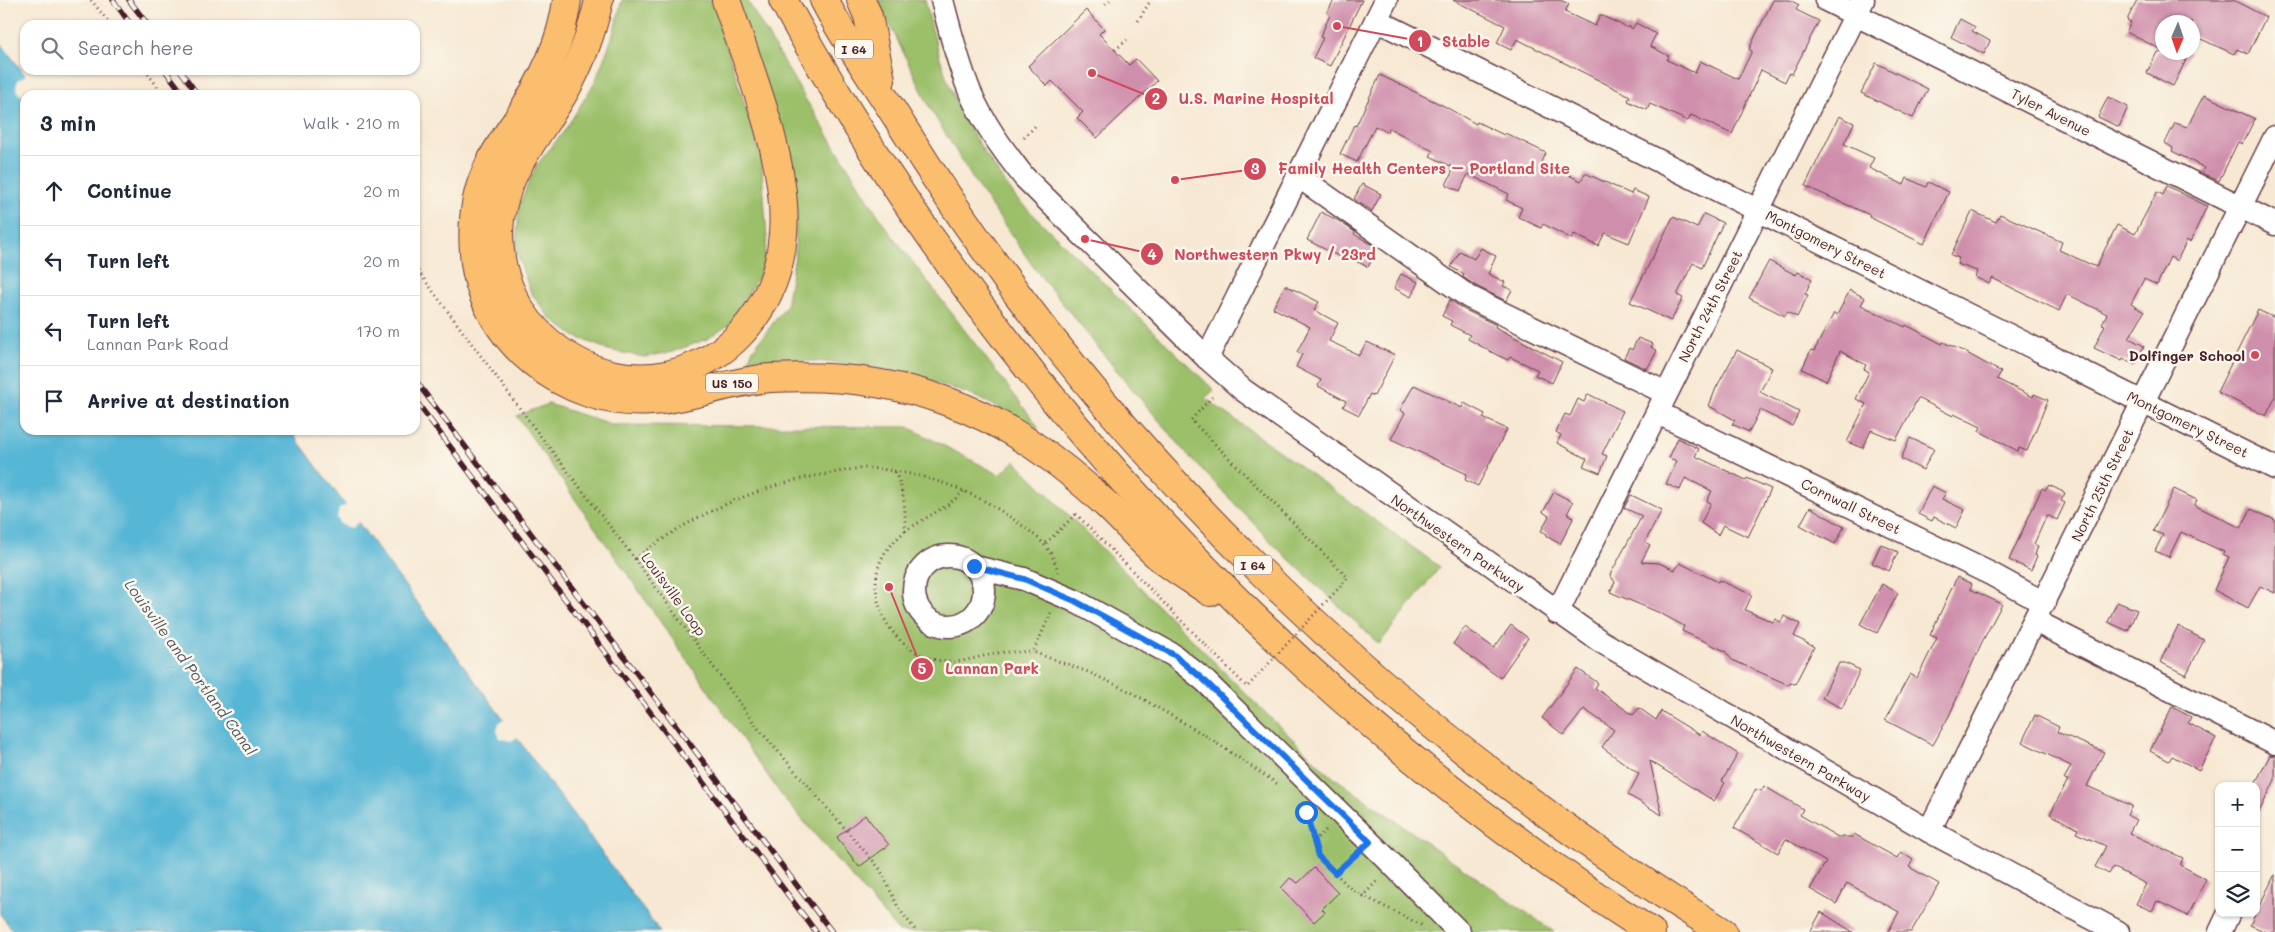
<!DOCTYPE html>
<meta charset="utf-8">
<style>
:root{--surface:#fff;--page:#f2f2f3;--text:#1f2937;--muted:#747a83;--line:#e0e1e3}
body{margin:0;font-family:Mali,sans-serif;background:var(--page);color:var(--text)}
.controls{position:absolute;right:15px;bottom:15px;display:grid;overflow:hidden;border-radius:10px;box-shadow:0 1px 4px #0004}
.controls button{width:45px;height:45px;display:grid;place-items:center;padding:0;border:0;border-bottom:1px solid var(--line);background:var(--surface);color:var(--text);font:25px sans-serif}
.compass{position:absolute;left:2155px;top:15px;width:45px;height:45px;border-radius:50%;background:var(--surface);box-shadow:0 1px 4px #0004;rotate:182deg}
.stop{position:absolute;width:15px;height:15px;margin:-11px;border:4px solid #1a73e8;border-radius:50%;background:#fff}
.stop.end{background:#1a73e8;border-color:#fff;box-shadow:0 1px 5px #0008}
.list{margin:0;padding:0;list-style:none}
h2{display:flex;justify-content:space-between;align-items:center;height:65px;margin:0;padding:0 20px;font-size:21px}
h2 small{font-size:16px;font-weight:400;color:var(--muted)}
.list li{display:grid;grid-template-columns:32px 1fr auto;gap:15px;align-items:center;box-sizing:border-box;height:70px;padding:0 20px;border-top:1px solid var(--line)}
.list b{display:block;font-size:19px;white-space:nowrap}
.list p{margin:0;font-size:16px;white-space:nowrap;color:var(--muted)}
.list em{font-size:16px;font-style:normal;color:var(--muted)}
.icon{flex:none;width:28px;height:28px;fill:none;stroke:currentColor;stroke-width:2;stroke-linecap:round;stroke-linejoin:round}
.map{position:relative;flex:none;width:2275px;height:932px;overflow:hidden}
.search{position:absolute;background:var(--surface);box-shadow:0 1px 4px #0004;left:20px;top:20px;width:400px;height:55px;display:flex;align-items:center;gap:12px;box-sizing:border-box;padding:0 18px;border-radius:15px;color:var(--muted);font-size:19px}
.panel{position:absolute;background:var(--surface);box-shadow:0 1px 4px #0004;left:20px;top:90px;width:400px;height:345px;border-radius:15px}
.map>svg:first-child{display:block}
</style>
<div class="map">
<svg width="2275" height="932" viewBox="0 0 2275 932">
<rect width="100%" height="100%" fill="#fbf7ec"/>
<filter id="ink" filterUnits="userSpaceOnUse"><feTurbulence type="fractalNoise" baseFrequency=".02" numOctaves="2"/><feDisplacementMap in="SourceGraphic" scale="10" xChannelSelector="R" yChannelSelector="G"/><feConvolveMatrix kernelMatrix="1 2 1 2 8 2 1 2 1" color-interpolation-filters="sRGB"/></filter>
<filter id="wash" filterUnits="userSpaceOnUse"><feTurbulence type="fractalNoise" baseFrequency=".0096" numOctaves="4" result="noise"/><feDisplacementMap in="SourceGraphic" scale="20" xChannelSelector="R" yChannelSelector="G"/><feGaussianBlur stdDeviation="1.12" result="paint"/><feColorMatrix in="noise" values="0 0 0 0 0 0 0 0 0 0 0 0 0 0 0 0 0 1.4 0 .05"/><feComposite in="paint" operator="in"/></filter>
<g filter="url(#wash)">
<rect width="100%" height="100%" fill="#f7e8d3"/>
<g fill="#9cc06b" stroke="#73704b">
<polygon points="622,0 712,0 761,157 767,239 762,270 730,324 707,339 672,352 644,357 609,350 574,336 550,318 531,293 516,251 519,205 536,166 565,130 595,82 612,38"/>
<path d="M738,0H747L806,100L885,226L1037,425L1039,435C1027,426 1014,417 1001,409C951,381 853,359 795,361C782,362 769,364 757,366L752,364L749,359L752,351L786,306L795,256L796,211Z"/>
<path d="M878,0H925C934,39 944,78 962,114C977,144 997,171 1016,198L1214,390L1205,398L1440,567L1379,644L1275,546L1190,457L1117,371L1035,269L976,184L931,110Z"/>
<polygon points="548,404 614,425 908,427 1000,475 1015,461 1252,700 1329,774 1554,932 899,932 782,796 517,416"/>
</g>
<polygon fill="#56b6d5" stroke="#506a80" points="0,42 40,95 25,95 25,430 290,430 660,932 14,932 0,914"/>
<g fill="#f7e8d3">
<polygon points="27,74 39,90 35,95 25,95 25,97 19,94 16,87 18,80"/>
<polygon points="348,504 360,520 351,528 340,524 337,517 339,509"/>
<polygon points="506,718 519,736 511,741 500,738 497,731 499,723"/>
</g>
<g id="blocks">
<g fill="#cf8eab">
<polygon points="1334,0 1362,0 1330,66 1313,58 1323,38 1320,37 1330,15 1327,13"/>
<polygon points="1453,0 1560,0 1569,4 1565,12 1595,26 1600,15 1628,28 1629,26 1632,29 1636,23 1656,34 1650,46 1669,56 1667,60 1695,73 1700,61 1738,79 1752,51 1749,49 1773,0 1790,0 1799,5 1796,10 1819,21 1792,74 1789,73 1785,82 1761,70 1732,134 1691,115 1688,121 1650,104 1647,110 1628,101 1630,96 1517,39 1511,50 1497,43 1505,26"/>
<polygon points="2137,0 2233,0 2266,17 2248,54 2237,49 2234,54 2192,35 2192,22 2162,22 2162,50 2126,32 2131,22 2127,20"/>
<polygon points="1086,10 1104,29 1099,34 1129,65 1136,59 1157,81 1097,138 1077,118 1083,112 1052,81 1047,86 1028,66"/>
<polygon points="1960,19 1975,27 1972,31 1990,41 1984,54 1951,37"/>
<polygon points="2157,52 2190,52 2173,86 2147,73"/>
<polygon points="1876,63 1928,89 1913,118 1861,93"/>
<polygon points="1380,75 1444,106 1476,124 1477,122 1504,135 1505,133 1546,153 1542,162 1581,181 1585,173 1631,194 1633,190 1649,197 1629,243 1605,233 1598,246 1574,234 1572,239 1543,224 1541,228 1518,217 1522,208 1506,200 1509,194 1468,174 1460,191 1446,185 1454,168 1430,156 1433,151 1389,128 1387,132 1375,126 1357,162 1340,154 1354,125 1356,126"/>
<polygon points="2204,95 2255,119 2242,144 2238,142 2219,181 2202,173 2205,168 2172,151 2173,148 2165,143 2175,123 2187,127"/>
<polygon points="2108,97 2128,107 2119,127 2098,117"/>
<polygon points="1839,116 1854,123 1844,144 1874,158 1869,168 1904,185 1907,178 1926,187 1928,182 1949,192 1924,244 1869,217 1870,215 1805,186"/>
<polygon points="1362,184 1381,194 1372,211 1354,199"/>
<polygon points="2167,186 2207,206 2190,242 2187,240 2177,261 2170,257 2157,285 2144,279 2131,304 2144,312 2129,338 2144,346 2135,365 2123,359 2122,361 2094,348 2105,325 2102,324 2107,314 2067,294 2059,311 1992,278 1989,284 1975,277 1977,271 1957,264 1959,258 1951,255 1972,211 1996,222 2000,214 2042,233 2062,242 2059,250 2096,267 2117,225 2135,234 2157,192 2163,195"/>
<polygon points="1321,212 1337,220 1355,232 1354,234 1378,248 1368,267 1344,255 1342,258 1307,240"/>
<polygon points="1704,214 1723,223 1702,268 1693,263 1677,295 1683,298 1671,321 1630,302 1673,217 1697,228"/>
<polygon points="1481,248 1496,256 1488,274 1505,282 1503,286 1512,290 1506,301 1476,286 1463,277 1464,274 1451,267 1460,251 1474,259"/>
<polygon points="1769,261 1796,275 1798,272 1812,279 1805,294 1808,295 1797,317 1787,312 1785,316 1749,298"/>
<polygon points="1401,274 1418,282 1411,297 1394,288"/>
<polygon points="1285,285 1319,302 1314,310 1338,323 1329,341 1359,355 1367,342 1395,355 1374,396 1370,394 1359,415 1343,407 1346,401 1318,386 1321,380 1296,367 1302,354 1297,352 1310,327 1273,308"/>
<polygon points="1850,290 1865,298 1861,305 1905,327 1906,325 1942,344 1943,342 1965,352 2001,372 1997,379 2033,397 2034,394 2048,400 2027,451 2019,448 2018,451 1979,431 1981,427 1954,414 1953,416 1918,398 1896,440 1871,430 1863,448 1847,442 1866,404 1856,399 1869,372 1864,369 1866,365 1840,351 1826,381 1802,369 1811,350 1814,351 1834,313 1837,315"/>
<polygon points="1450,300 1463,309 1496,325 1495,327 1562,362 1552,383 1535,375 1538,370 1510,357 1508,360 1497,355 1468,339 1470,335 1450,325 1452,321 1442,316"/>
<polygon points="2258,310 2275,318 2275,398 2266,416 2217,392"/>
<polygon points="1638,338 1653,344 1651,347 1657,351 1647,369 1624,358 1629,348 1632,350"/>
<polygon points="1737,350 1772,368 1760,392 1799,412 1792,426 1760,410 1749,432 1732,424 1735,420 1709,406 1716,388"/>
<polygon points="1414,385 1462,408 1464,403 1485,414 1483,418 1507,429 1478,486 1465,480 1467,474 1391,439 1405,413 1400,410"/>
<polygon points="1588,394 1623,411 1602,454 1607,456 1600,473 1583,466 1587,459 1557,443 1561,435 1556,432 1565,414 1570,416 1578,399 1584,402"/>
<polygon points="1678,438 1699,449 1695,456 1746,480 1747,478 1771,489 1748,537 1723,525 1718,535 1701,523 1711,503 1707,501 1712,491 1685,478 1680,490 1666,484 1677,461 1669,458"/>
<polygon points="1910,438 1934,449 1923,470 1901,459"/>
<polygon points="2049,485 2065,493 2061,501 2065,503 2057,520 2047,515 2034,544 2038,546 2035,555 2037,556 2031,570 2009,560 2042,488 2046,490"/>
<polygon points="1932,486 1946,493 1942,499 1965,510 1956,528 1934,517 1932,521 1918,514"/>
<polygon points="2174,489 2197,500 2194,505 2241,528 2251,509 2275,520 2275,593 2260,586 2248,608 2214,590 2229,557 2223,554 2224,552 2181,532 2169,557 2155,551 2163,535 2153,531"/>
<polygon points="1554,492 1573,502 1567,514 1574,517 1560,544 1546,536 1547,534 1541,531 1549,516 1543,512"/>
<polygon points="1631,495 1662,510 1645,542 1650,545 1641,562 1659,563 1675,570 1680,563 1718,582 1719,580 1752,595 1745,610 1773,622 1775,619 1781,622 1784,616 1800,624 1794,636 1814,647 1795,684 1790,682 1789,685 1732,660 1725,651 1682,631 1684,626 1660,613 1610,592 1615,582 1610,575 1642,516 1624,508"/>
<polygon points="1810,507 1844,527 1835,544 1800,525"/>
<polygon points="1881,544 1898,552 1889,571 1872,563"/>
<polygon points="1957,577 1972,584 1970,589 2002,604 1981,644 1949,716 1933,745 1885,720 1910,674 1917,678 1937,638 1930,635"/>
<polygon points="1882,584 1898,593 1877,633 1860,624"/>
<polygon points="2117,602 2137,610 2128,631 2108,622"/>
<polygon points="1511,625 1528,638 1500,678 1453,644 1465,627 1494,648"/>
<polygon points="2178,626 2204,640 2186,675 2160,662"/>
<polygon points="1839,663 1845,663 1860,670 1842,708 1822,698"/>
<polygon points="1578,669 1598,683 1595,688 1633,715 1639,708 1656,720 1661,711 1700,735 1702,731 1738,754 1722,781 1725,783 1714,801 1650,761 1662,815 1628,795 1639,774 1602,747 1614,730 1584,709 1564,735 1542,718"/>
<polygon points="2172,707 2191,717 2188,723 2216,738 2199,770 2172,756 2169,761 2150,751"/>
<polygon points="2035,715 2059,727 2057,732 2104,752 2087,786 2132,806 2127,815 2136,820 2129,833 2183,858 2180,865 2206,879 2188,916 2157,901 2152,911 2136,904 2146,884 2113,867 2109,874 2095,867 2106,846 2076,833 2078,829 2050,814 2068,780 2064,779 2071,766 2022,742"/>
<polygon points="2270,755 2275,756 2275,780 2256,818 2256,782"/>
<polygon points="1764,786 1803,809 1800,815 1838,837 1853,837 1854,834 1897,858 1901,852 1913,860 1909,867 1939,884 1911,932 1888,932 1899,912 1847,883 1836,904 1810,889 1826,862 1786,839 1778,853 1734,828 1756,789 1761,791"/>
<polygon points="865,815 889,845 859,867 837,837"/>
<polygon points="1314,868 1338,893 1322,909 1325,912 1314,922 1281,888 1290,878 1298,883"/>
<polygon points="2275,874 2275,932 2266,932 2250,925"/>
<polygon points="1821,912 1853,932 1810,932"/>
</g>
</g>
</g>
<g filter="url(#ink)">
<use href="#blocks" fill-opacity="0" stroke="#643d44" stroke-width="1"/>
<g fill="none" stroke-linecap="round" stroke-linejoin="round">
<defs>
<g id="minor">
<path d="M942,0C950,31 958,63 970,92C983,123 1004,151 1024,177L1207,358L1243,390L1600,641L1929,831L2118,932"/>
<polyline points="1826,0 2275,224"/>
<polyline points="1376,20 2275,468"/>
<polyline points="1298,176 1469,297 1666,393"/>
<polyline points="1207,358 1386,0"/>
<polyline points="1658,413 1991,574 2044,603"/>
<circle cx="949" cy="591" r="35"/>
<polyline points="975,567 1024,579 1075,601 1173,655 1205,681 1385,857 1459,932"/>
<polyline points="1557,613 1863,0"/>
<polyline points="2035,621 2275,743"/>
<polyline points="1929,831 2275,137"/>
<polyline points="2220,932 2229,913"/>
</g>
<g id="highway">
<path d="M567,0C562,43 542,81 519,117C507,135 494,152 486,172C475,196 472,226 474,252C479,339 566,408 651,401C692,398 729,381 771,378C829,375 887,380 943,400C1006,421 1059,460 1108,506C1125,522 1140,540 1157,555C1173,569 1193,580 1210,592"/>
<path d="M599,0C592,31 582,61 566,89C539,137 500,174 499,233C499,270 512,306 538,332C632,427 774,363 783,234C789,163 749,68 726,0"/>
<path d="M783,0C990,376 1289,700 1651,932"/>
<path d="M824,0C847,45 878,86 904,129C1109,457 1394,729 1723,932"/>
<polyline points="861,0 868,16 881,80"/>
</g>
</defs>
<use href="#minor" stroke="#643d44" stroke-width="25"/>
<use href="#highway" stroke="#643d44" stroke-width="30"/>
<g stroke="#643d44" stroke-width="3" stroke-dasharray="1 4" stroke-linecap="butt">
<polyline points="91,0 111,25"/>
<polyline points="1105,4 1110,0"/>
<polyline points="1138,21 1151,0"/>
<polyline points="1115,50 1127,40"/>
<polyline points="145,70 164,95"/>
<polyline points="1024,138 1037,124"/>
<polyline points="415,267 535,429 635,559 757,727 880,869 899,909 917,932"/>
<path d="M895,472C904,491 906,509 905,531C896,540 886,548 881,560C863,603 897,656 942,661C962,664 979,656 998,653C1010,651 1022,652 1033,652"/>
<polyline points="905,531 949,504 964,491"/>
<polyline points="1046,543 1076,514"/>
<path d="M635,559C692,514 759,485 831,473C842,472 854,468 865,468C912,470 964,486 1004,513C1027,529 1052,543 1058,572"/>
<polyline points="1051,613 1033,652 1088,672 1131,692 1206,736 1279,785"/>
<polyline points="1303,808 1318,856 1352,890 1423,926"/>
<polyline points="1314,841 1327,829"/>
<polyline points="1335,873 1355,855"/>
<polyline points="1362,897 1379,879"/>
</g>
<use href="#minor" stroke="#fff" stroke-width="22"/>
<use href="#highway" stroke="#fbbd6e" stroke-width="28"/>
<defs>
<g id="rail">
<polyline points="113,0 131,25"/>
<polyline points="129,0 148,25"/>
<polyline points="165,70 184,95"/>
<polyline points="180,70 198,95"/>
<polyline points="415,380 832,932"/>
<polyline points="415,400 816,932"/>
</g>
</defs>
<use href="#rail" stroke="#4a1f2b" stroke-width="5.5"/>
<use href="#rail" stroke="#fbf7ec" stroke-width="4" stroke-dasharray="11" stroke-linecap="butt"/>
<polyline stroke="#643d44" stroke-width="3" stroke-dasharray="1 4" stroke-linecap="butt" points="1076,514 1247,687 1348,578 1191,420 1212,397"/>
</g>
</g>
<g fill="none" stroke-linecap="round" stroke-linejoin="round" filter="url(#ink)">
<polyline stroke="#1a73e8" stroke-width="6" points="974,566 1024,579 1075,601 1174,655 1205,681 1370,842 1335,873 1318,856 1306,812"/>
</g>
<circle fill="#d1495b" stroke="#fbf7ec" stroke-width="2" cx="2255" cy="355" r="5"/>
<g text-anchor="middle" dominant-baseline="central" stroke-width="5" stroke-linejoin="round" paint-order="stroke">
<g fill="#fbf7ec" stroke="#7f6065" stroke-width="1">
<rect x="835" y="39.5" width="38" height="19" rx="4"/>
<rect x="706" y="373.5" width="52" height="19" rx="4"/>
<rect x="1234" y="555.5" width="38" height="19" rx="4"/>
</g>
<g font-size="12" font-weight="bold" fill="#4a1f2b">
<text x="854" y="49">I 64</text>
<text x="732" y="383">US 150</text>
<text x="1253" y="565">I 64</text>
</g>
<g font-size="14" fill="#4a1f2b" stroke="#fbf7ec">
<text transform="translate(2051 112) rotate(27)">Tyler Avenue</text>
<text transform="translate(1826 244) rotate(27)">Montgomery Street</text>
<text transform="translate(1710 306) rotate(-63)">North 24th Street</text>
<text transform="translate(2188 424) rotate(26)">Montgomery Street</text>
<text transform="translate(2102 485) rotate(-64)">North 25th Street</text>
<text transform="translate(1851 506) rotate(26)">Cornwall Street</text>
<text transform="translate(1458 543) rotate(35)">Northwestern Parkway</text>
<text transform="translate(674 594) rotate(54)">Louisville Loop</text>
<text transform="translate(1801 758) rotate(30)">Northwestern Parkway</text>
</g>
<g font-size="14" font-weight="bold" fill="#4a1f2b" stroke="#fbf7ec" text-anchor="end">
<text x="2245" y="355">Dolfinger School</text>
</g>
<g font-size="15" font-style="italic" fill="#4e5466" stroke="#fbf7ec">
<text transform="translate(191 667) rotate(54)">Louisville and Portland Canal</text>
</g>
</g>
<path fill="none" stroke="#d1495b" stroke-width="2" d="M1337 26L1420 41M1092 73L1156 99M1175 180L1255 169M1085 239L1152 254M889 587L922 669"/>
<g fill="#d1495b" stroke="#fbf7ec" stroke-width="2">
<circle cx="1337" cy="26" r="5"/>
<circle cx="1092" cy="73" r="5"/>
<circle cx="1175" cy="180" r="5"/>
<circle cx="1085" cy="239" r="5"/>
<circle cx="889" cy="587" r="5"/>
<circle cx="1420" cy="41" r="12"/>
<circle cx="1156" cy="99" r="12"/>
<circle cx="1255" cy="169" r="12"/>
<circle cx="1152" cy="254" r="12"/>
<circle cx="922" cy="669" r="12"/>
</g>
<g font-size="15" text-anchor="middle" font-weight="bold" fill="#fff">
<text x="1420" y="47">1</text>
<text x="1156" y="104">2</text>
<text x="1255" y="174">3</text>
<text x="1152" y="260">4</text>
<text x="922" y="674">5</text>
</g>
<g font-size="15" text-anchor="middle" font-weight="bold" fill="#d1495b" stroke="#fbf7ec" stroke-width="5" stroke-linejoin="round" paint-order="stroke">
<text x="1466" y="47">Stable</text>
<text x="1256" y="104">U.S. Marine Hospital</text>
<text x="1424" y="174">Family Health Centers – Portland Site</text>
<text x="1275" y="260">Northwestern Pkwy / 23rd</text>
<text x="992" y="674">Lannan Park</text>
</g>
</svg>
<div class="controls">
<button>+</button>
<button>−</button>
<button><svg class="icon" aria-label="layers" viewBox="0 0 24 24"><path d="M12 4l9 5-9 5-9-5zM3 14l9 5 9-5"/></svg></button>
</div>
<svg class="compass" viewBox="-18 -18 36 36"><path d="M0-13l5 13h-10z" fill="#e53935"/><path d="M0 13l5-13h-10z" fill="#747a83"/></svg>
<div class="stop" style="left:1306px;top:812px"></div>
<div class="stop end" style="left:974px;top:566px"></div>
<div class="search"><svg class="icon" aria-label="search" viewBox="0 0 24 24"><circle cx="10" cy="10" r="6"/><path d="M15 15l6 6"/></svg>Search here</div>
<section class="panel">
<h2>3 min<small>Walk · 210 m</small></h2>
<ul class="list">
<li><svg class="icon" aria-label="ahead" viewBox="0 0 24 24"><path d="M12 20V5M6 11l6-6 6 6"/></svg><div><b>Continue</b></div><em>20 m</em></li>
<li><svg class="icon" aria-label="left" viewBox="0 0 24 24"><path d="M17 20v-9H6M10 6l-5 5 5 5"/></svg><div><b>Turn left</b></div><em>20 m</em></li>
<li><svg class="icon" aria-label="left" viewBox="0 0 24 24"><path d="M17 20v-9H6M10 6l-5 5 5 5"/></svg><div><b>Turn left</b><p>Lannan Park Road</p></div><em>170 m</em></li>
<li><svg class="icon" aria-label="arrive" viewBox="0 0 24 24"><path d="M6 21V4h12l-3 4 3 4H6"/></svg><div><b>Arrive at destination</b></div></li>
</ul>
</section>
</div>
